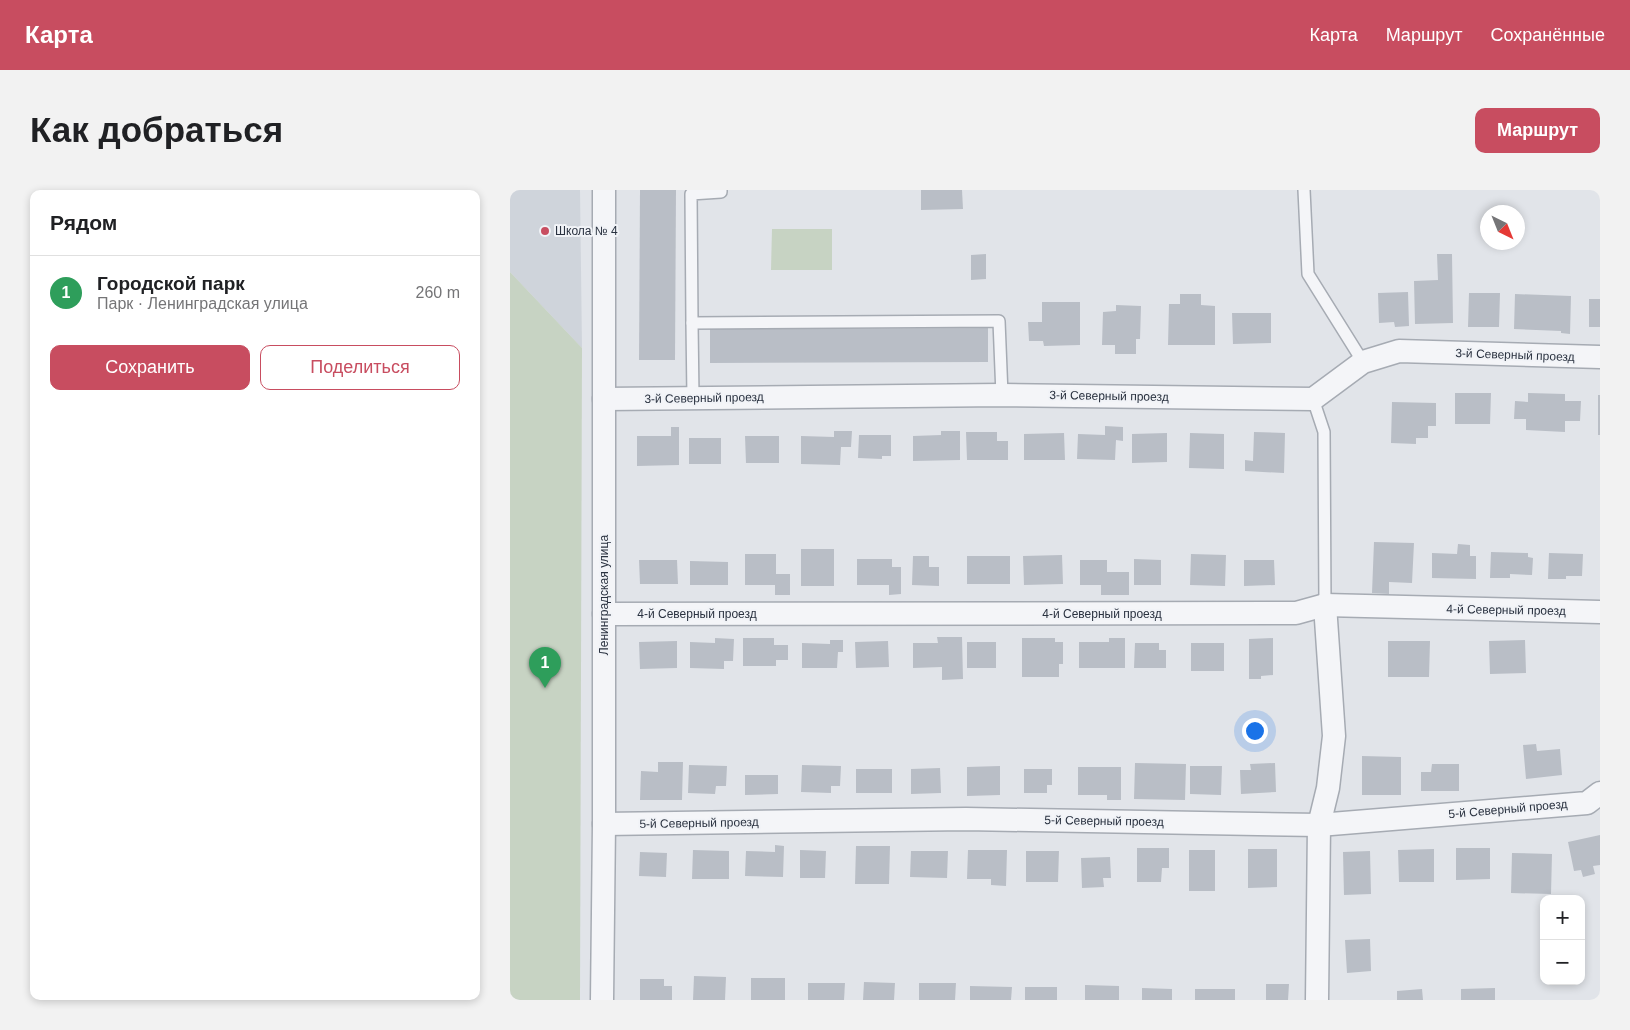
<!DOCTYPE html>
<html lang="ru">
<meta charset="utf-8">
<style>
:root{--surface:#fff;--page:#f2f2f2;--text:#202124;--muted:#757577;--line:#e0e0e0;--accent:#c84d60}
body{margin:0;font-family:Helvetica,sans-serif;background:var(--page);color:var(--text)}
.controls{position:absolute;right:15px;bottom:15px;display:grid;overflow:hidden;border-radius:10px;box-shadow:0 2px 8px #0003}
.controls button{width:45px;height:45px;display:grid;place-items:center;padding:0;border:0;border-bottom:1px solid var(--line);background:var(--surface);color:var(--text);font:25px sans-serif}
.compass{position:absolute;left:970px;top:15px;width:45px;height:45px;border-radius:50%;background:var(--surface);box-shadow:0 2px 8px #0003;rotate:137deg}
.you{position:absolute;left:744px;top:540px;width:18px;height:18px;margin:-12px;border:4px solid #fff;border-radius:50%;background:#1a73e8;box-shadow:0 0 0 8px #1a73e833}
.badge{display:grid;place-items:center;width:32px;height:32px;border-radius:50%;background:var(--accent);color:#fff;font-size:16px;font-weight:700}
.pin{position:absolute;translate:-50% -41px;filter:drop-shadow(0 1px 2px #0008)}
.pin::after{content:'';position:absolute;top:26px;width:18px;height:15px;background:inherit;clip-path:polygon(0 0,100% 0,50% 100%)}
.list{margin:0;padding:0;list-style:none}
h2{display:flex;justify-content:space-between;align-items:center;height:65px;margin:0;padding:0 20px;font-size:21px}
h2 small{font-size:16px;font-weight:400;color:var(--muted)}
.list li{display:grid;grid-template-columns:32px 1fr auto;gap:15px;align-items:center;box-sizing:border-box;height:75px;padding:0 20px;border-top:1px solid var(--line)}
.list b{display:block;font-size:19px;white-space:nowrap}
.list p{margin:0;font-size:16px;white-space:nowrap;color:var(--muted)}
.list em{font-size:16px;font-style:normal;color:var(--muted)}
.actions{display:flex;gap:10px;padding:15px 20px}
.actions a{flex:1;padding:11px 0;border:1px solid var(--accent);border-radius:10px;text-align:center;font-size:18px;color:var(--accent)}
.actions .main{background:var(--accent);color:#fff}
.map{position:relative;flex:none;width:1090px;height:810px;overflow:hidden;border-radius:10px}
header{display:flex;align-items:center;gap:30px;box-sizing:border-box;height:70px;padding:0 25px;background:var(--accent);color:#fff}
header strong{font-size:24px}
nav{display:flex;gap:28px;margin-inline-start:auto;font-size:18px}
.intro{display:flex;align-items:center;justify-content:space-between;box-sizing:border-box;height:120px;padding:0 30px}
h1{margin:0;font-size:35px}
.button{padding:12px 22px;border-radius:10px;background:var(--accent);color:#fff;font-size:18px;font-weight:700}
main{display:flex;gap:30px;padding:0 30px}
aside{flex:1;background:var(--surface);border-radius:10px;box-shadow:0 2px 8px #0003}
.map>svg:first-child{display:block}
</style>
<header>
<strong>Карта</strong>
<nav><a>Карта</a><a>Маршрут</a><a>Сохранённые</a></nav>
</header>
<div class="intro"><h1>Как добраться</h1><a class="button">Маршрут</a></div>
<main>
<aside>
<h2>Рядом<small></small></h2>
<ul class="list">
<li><span class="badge" style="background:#2e9e5b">1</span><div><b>Городской парк</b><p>Парк · Ленинградская улица</p></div><em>260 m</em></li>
</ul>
<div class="actions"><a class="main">Сохранить</a><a>Поделиться</a></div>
</aside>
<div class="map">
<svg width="1090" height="810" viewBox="0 0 1090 810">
<rect width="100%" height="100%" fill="#e1e4e9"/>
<polygon fill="#cfd4db" points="0,0 70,0 72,158 0,82"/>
<g fill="#c7d3c3">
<polygon points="262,39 322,39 322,80 261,80"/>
<polygon points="0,82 72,158 70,810 0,810"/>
</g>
<g fill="#b9bec6">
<polygon points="130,0 166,0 165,170 129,170"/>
<polygon points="411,0 452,0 453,19 411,20"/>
<polygon points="476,64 476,89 461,90 461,65"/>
<polygon points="927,64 942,64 943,133 905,134 904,91 928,90"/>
<polygon points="898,102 899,136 885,137 884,132 869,133 868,103"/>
<polygon points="959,103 990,103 989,137 958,137"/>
<polygon points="670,104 691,104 691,115 705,116 705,155 658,155 659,114 670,114"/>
<polygon points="1005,104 1061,106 1060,144 1051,143 1051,141 1004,139"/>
<rect x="1079" y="109" width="11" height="28"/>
<polygon points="532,112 570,112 570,155 534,156 533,151 519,151 518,132 532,132"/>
<polygon points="606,115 631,116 630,149 626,149 626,164 605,164 605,155 592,155 593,122 606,121"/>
<polygon points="722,123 761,123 761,153 723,154"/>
<polygon points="478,138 478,172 200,173 200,139"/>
<polygon points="945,203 981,203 980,234 945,234"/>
<polygon points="1018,203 1055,204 1055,211 1071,211 1070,231 1055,231 1055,242 1016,240 1016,229 1004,229 1005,211 1018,212"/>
<rect x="1088" y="205" width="2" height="40"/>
<polygon points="882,212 926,213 926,236 918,236 918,248 906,248 906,254 881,253"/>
<polygon points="595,236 613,237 613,251 606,250 605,270 567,269 568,244 595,245"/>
<polygon points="161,237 169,237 169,275 127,276 127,246 161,246"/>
<polygon points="324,241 342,241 341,257 331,257 330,275 291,274 291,246 324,247"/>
<polygon points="431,241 450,241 450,270 403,271 403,246 431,245"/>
<polygon points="456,242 487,242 487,251 498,251 498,270 457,270"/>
<polygon points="744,242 775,243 774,283 735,281 735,270 743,271"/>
<polygon points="554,243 555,270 514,270 514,244"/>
<polygon points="657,243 657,272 622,273 622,244"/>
<polygon points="680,243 714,244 714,279 679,278"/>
<polygon points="349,245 381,245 381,266 372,266 372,269 348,268"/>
<polygon points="235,246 269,246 269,273 236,273"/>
<rect x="179" y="248" width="32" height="26"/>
<polygon points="864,352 904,353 902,393 879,392 879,404 862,403"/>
<polygon points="948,354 960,355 960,366 966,366 966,389 922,388 922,363 947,364"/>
<rect x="291" y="359" width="33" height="37"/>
<polygon points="981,362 1018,363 1018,367 1023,368 1022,385 1000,384 1000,388 980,388"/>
<polygon points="1039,363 1073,364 1072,386 1056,386 1056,389 1038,389"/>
<polygon points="235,364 266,364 266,384 280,384 280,405 265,405 265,395 235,395"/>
<polygon points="681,364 716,365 715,396 680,395"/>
<polygon points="552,365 553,394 514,395 513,366"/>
<polygon points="403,366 419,366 419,377 429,377 429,396 402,395"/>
<rect x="457" y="366" width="43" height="28"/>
<polygon points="347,369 382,369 382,377 391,377 391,404 379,405 379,395 347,395"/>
<polygon points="624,369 651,370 651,395 624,395"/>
<polygon points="129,370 167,370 168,394 130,394"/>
<polygon points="570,370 597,370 597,382 619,382 619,405 591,405 591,395 570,395"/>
<polygon points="734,370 764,370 765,395 734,396"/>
<polygon points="180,371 218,372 218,395 180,395"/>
<polygon points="427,447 452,447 453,489 432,490 432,477 403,478 403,453 428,453"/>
<polygon points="205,448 224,449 223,471 214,471 214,479 180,478 180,452 205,453"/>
<polygon points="233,448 264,448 264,455 278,455 278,470 266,470 266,476 233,476"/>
<polygon points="512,448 545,448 545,452 553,452 553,474 549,474 549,487 512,487"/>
<polygon points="599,448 615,448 615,478 569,478 569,452 599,452"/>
<polygon points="763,448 763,485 751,486 751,489 739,489 739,449"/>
<polygon points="320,450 333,450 333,462 328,462 327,478 292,478 292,453 320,454"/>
<polygon points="1015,450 1016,483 980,484 979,451"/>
<polygon points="167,451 167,478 130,479 129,452"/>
<polygon points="378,451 379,477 346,478 345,452"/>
<polygon points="878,451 920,451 919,487 878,487"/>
<rect x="457" y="452" width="29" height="26"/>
<polygon points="625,453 649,453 649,460 656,460 656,478 624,478"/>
<rect x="681" y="453" width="33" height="28"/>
<polygon points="1026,554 1027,561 1050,559 1052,585 1016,589 1013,555"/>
<polygon points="852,566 891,567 891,605 852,605"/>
<polygon points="148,572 173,572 172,610 130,610 131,581 148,582"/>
<polygon points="625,573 676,574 675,610 624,609"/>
<polygon points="765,573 766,602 731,604 730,580 741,580 740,574"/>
<polygon points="922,574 949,574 949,601 911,601 911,582 921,582"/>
<polygon points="179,575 217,576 216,596 206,596 205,604 178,603"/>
<polygon points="292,575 331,576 330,596 321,596 321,603 291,602"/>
<polygon points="490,576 490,605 457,606 457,577"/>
<polygon points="680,576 712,576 711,605 680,604"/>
<polygon points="568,577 611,577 611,610 597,610 597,605 568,605"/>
<polygon points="430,578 431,603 401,604 401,579"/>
<rect x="346" y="579" width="36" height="24"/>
<polygon points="514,579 542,579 542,595 537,595 537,603 514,603"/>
<polygon points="235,585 268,585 268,604 235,605"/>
<polygon points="1090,645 1090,675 1083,676 1085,684 1073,687 1071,680 1064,681 1058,652"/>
<polygon points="265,655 274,656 273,687 235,686 236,661 265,662"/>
<polygon points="346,656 380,656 379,694 345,694"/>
<polygon points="627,658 659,658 659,678 652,678 651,692 627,692"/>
<polygon points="946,658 980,658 980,689 946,690"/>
<polygon points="738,659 767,659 767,697 738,698"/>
<polygon points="924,659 924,692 889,692 888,660"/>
<polygon points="183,660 219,661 219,689 182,689"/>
<polygon points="290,660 316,661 315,688 290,688"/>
<polygon points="458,660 497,660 496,696 481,695 481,689 457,689"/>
<rect x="679" y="660" width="26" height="41"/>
<polygon points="401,661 438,661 437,688 400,687"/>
<polygon points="516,661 549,661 548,692 516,692"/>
<polygon points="860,661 861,704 834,705 833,662"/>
<polygon points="130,662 157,663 156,687 129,686"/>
<polygon points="1002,663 1042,664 1041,704 1001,703"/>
<polygon points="600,667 601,688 593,688 594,697 572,698 571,668"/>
<polygon points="860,749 861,781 837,783 835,750"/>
<polygon points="184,786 216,787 215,810 183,810"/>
<rect x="241" y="788" width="34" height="22"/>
<polygon points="130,789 154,789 154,796 162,796 162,810 130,810"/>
<polygon points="354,792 385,793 384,810 353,810"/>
<polygon points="298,793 335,793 334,810 298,810"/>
<polygon points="409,793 446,793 445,810 409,810"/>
<polygon points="756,794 779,794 778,810 756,810"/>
<polygon points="575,795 609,796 609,810 575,810"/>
<polygon points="460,796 502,797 501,810 460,810"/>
<rect x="515" y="797" width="32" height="13"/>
<polygon points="632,798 662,799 662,810 632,810"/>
<polygon points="985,798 985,810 951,810 951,799"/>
<rect x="685" y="799" width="40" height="11"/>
<polygon points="912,799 913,810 887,810 887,801"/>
</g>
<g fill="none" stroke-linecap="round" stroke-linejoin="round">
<defs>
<g id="lane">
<polyline points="211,0 211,2 181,4 182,133 489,131 492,205"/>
<polyline points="794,0 798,84 853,172"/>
<polyline points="182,133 183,208"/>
<polyline points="803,209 814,242 815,415"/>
</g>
<g id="street">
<polyline points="94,209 492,205 803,209 853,172 889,161 1090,167"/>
<polyline points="94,424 786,423 815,415 1090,422"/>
<polyline points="94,634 456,629 809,635 1077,613 1090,603"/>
<polyline points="92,810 94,634 94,0"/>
<polyline points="807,810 809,635 818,598 824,546 815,415"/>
</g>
</defs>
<use href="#lane" stroke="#a6abb3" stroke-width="14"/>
<use href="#street" stroke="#a6abb3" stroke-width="25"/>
<use href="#lane" stroke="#f4f5f8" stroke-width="11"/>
<use href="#street" stroke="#f4f5f8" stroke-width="22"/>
</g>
<circle fill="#c84d60" stroke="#f1f3f7" stroke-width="2" cx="35" cy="41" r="5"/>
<g text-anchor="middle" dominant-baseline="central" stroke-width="4" stroke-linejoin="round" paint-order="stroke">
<g font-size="12" fill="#2a3240" stroke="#f1f3f7" text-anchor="start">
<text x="45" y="41">Школа № 4</text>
</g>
<g font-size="12" fill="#2a3240" stroke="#f1f3f7">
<text transform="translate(1005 165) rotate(2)">3-й Северный проезд</text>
<text transform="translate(599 206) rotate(1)">3-й Северный проезд</text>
<text transform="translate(194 208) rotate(-1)">3-й Северный проезд</text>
<text transform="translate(94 405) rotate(-90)">Ленинградская улица</text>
<text transform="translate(996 420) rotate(1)">4-й Северный проезд</text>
<text x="187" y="424">4-й Северный проезд</text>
<text x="592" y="424">4-й Северный проезд</text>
<text transform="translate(998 619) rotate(-5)">5-й Северный проезд</text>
<text transform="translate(594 631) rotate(1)">5-й Северный проезд</text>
<text transform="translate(189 633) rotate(-1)">5-й Северный проезд</text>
</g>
</g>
</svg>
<div class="controls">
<button>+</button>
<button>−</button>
</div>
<svg class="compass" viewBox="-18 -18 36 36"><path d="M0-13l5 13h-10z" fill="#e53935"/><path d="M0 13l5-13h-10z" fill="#757577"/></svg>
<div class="you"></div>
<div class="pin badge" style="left:35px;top:498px;background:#2e9e5b">1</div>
</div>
</main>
